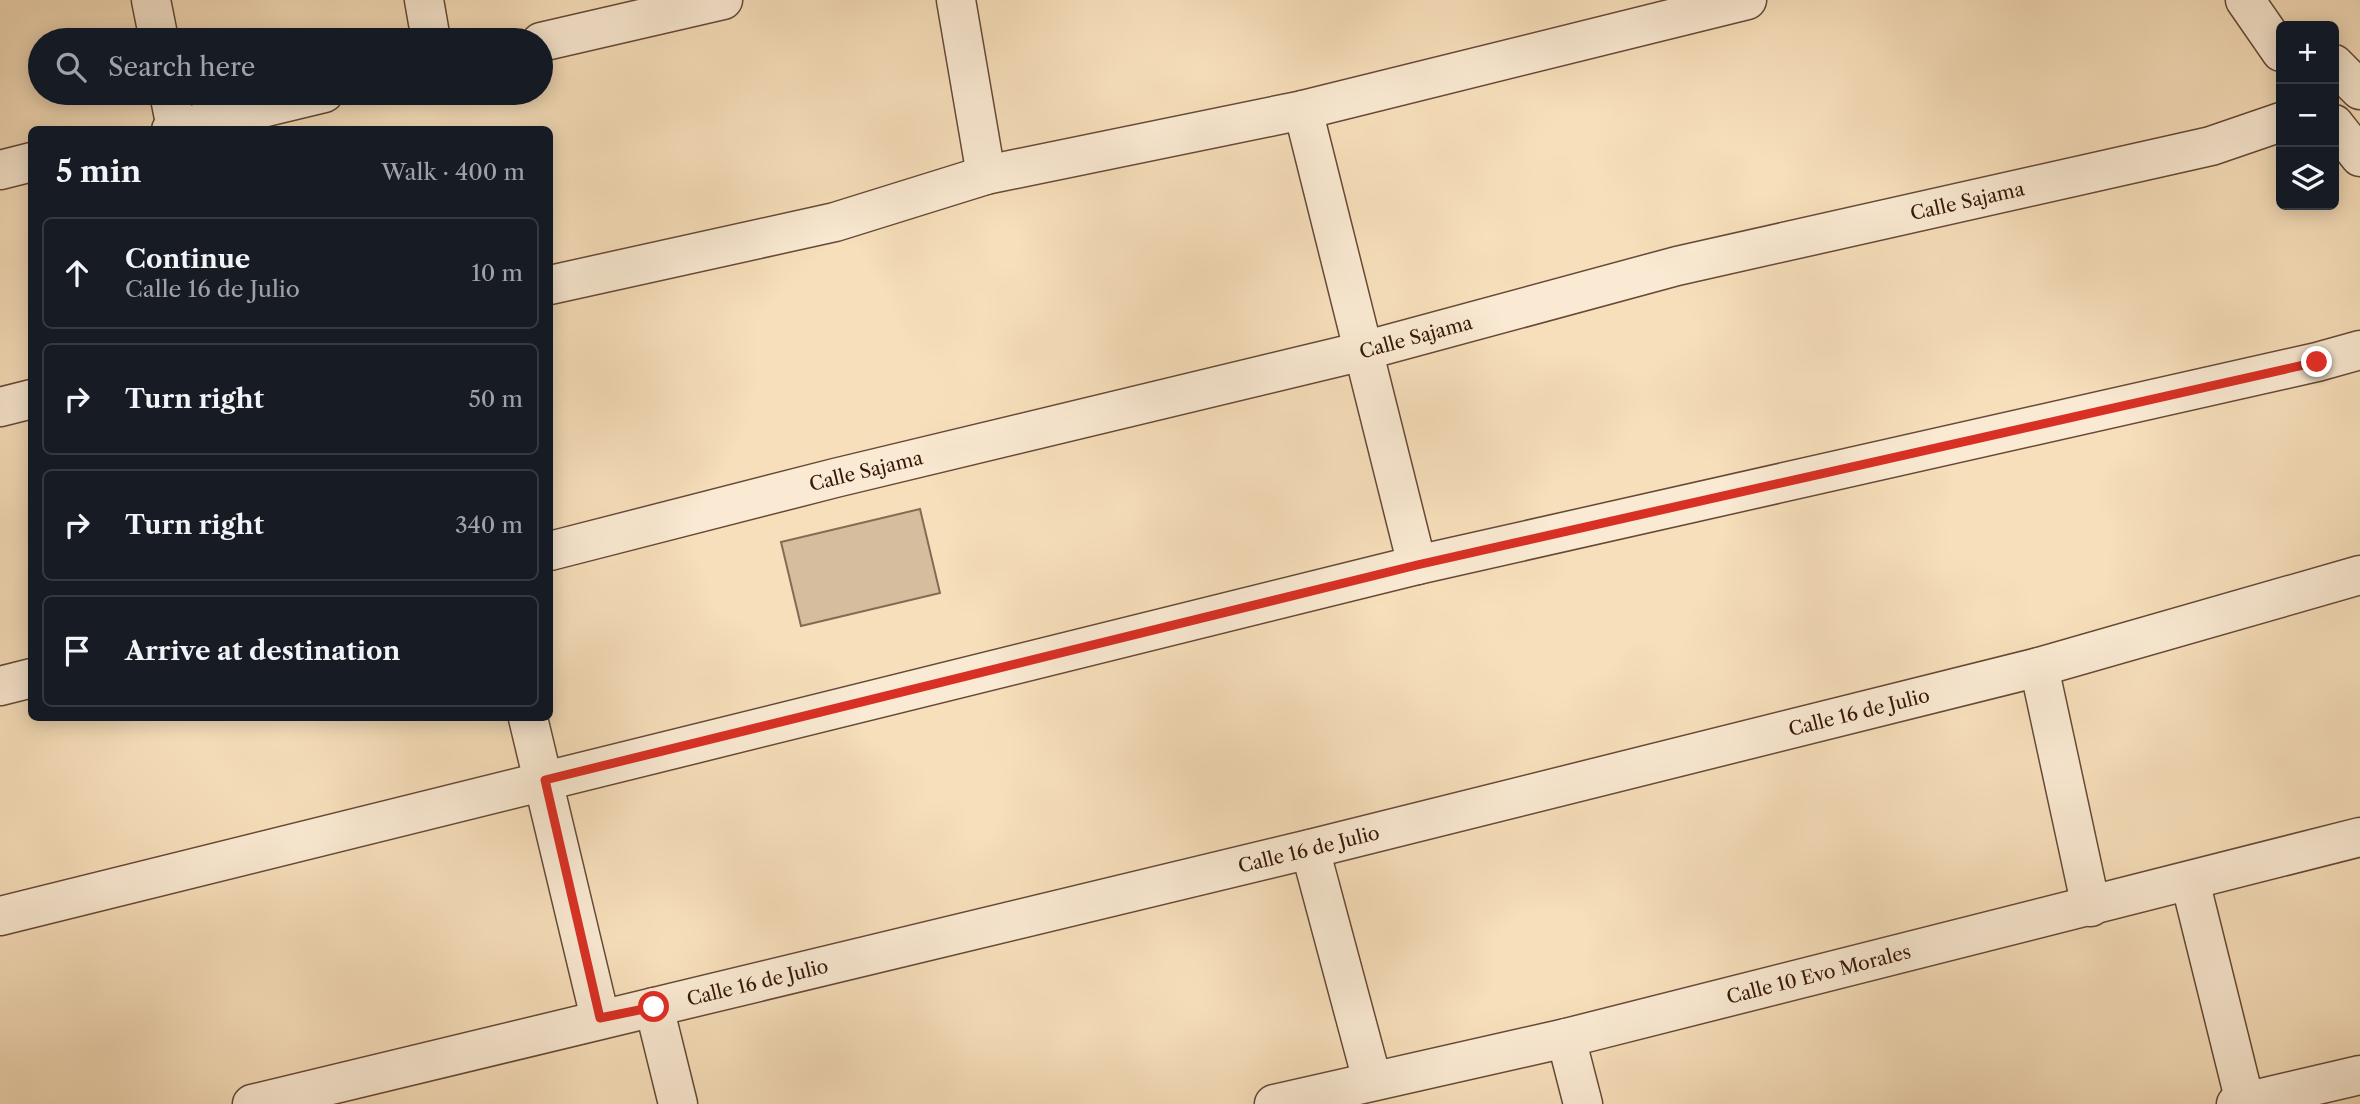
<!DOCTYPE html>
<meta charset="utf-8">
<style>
:root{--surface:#171b24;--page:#242831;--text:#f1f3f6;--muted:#9ea1a6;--line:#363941}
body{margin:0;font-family:"Libre Caslon Text",serif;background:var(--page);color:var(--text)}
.controls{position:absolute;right:21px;top:21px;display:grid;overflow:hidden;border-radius:10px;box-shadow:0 4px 18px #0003}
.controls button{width:63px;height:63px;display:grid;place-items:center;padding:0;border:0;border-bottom:2px solid var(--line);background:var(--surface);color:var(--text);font:35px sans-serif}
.stop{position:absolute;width:21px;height:21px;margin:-16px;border:5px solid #d93025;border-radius:50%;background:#fff}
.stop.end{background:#d93025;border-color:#fff;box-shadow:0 2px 7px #0008}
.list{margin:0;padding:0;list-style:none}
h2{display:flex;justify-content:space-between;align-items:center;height:91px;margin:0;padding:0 28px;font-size:30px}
h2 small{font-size:23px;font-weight:400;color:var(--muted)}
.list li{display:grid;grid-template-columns:46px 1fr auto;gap:21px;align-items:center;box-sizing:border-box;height:112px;margin:0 14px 14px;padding:0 14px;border:2px solid var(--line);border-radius:10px}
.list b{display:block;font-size:26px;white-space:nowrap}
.list p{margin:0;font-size:23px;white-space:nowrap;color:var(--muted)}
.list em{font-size:23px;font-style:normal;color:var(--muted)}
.icon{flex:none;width:38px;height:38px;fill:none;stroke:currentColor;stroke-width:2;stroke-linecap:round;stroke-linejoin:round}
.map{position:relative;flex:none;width:2360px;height:1104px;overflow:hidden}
.search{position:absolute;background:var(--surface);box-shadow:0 4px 18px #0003;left:28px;top:28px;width:525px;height:77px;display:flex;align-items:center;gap:18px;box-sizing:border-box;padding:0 24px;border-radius:38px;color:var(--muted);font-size:26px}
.panel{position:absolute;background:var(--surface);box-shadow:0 4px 18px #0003;left:28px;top:126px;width:525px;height:595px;border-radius:10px}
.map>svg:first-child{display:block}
</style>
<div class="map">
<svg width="2360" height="1104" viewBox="0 0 2360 1104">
<rect width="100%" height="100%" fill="#f7dfbb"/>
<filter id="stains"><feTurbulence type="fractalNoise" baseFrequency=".00286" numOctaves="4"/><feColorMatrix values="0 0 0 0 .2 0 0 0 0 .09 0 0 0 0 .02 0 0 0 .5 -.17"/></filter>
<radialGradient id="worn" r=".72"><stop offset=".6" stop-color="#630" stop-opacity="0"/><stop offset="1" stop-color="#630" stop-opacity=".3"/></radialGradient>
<polygon fill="#d6bd9d" stroke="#866a53" stroke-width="2" points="920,509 940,593 801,626 781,542"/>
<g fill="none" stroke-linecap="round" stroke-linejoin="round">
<defs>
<g id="minor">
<polyline points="151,0 159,40"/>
<polyline points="424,0 431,40"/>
<polyline points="956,0 986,175"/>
<polyline points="2245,0 2281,52"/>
<polyline points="541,42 723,0"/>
<polyline points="2334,64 2360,90"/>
<polyline points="169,93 176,128"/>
<polyline points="1303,110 1417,565"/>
<polyline points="2334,124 2360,157"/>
<polyline points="171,130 324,93"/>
<polyline points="0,170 32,162"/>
<polyline points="550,285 835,222 986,175 1303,110 1747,0"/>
<polyline points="0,407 32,399"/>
<path id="s1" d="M550,551L835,478L1363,351L1677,266L2211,146L2281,122"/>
<polyline points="2039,667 2091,907"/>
<polyline points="0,686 32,678"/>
<polyline points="528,718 600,1018"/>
<polyline points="1310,849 1372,1080"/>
<polyline points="2190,881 2245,1102"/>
<polyline points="0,916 1417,565 2317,362 2360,350"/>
<polyline points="654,1007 678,1104"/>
<polyline points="1566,1038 1583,1104"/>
<path id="s2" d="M252,1104L1310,849L2039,667L2360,575"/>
<path id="s3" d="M1274,1104L1566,1038L2360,837"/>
<polyline points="2236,1104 2360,1075"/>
</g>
</defs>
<use href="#minor" stroke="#664936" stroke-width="41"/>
<use href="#minor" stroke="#faead3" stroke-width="38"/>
</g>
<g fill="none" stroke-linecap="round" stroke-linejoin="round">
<polyline stroke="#d93025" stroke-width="9" points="654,1007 600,1018 545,780 1417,565 2317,362"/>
</g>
<g text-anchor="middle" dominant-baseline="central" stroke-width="5" stroke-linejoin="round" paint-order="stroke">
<g font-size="19" fill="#351709" stroke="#faead3">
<text stroke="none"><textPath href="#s1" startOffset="1460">Calle Sajama</textPath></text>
<text stroke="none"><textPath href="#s1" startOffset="892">Calle Sajama</textPath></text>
<text stroke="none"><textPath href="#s1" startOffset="326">Calle Sajama</textPath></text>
<text stroke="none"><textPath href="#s2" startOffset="1654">Calle 16 de Julio</textPath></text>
<text stroke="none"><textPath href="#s2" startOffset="1087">Calle 16 de Julio</textPath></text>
<text stroke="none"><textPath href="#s3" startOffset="560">Calle 10 Evo Morales</textPath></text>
<text stroke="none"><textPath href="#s2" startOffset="520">Calle 16 de Julio</textPath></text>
</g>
</g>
<rect width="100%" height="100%" filter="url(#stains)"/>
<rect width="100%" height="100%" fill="url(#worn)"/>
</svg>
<div class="controls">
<button>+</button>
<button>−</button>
<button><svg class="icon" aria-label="layers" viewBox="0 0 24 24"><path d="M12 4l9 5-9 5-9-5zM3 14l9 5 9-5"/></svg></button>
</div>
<div class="stop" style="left:654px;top:1007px"></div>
<div class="stop end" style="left:2317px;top:362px"></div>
<div class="search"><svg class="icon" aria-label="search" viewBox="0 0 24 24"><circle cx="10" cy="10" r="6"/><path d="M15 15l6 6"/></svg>Search here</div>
<section class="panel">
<h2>5 min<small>Walk · 400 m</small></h2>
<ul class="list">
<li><svg class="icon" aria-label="ahead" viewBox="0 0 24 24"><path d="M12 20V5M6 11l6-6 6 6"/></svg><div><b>Continue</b><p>Calle 16 de Julio</p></div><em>10 m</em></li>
<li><svg class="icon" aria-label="right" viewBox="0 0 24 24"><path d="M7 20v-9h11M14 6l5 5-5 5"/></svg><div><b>Turn right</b></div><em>50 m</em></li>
<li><svg class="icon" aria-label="right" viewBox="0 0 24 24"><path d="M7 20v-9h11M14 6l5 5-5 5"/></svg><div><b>Turn right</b></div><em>340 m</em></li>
<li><svg class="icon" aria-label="arrive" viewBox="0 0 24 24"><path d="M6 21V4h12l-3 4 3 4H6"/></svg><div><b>Arrive at destination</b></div></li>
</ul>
</section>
</div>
